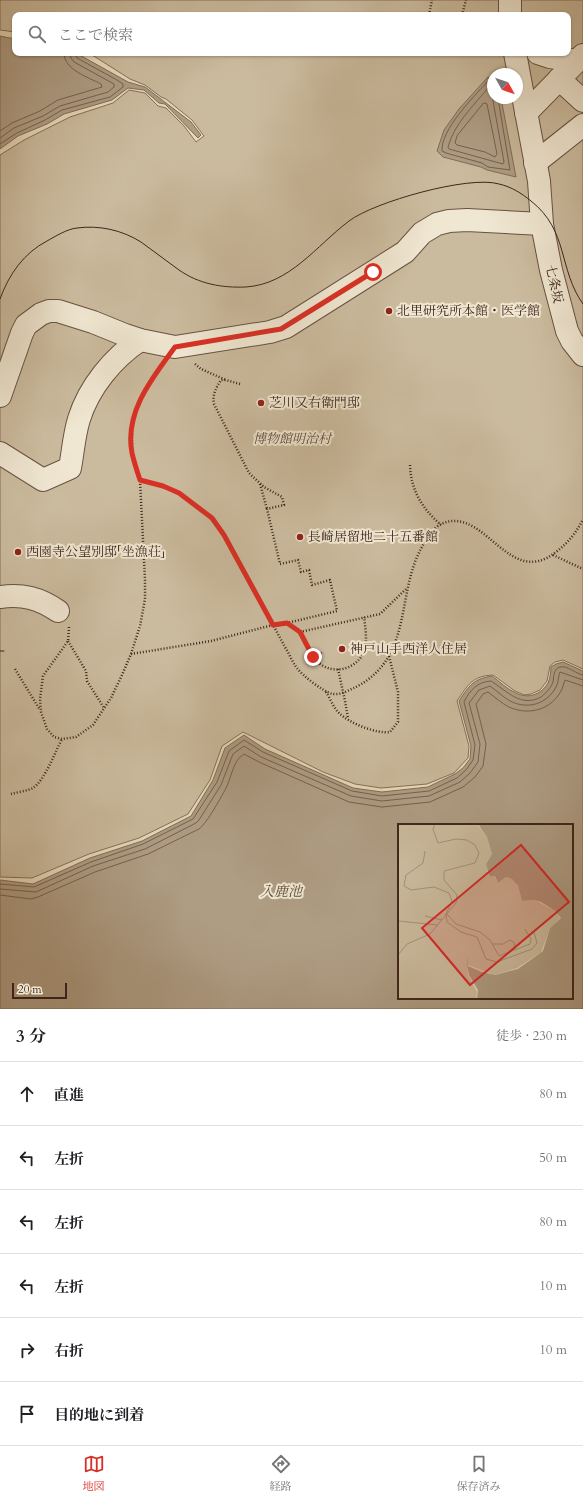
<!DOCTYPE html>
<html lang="ja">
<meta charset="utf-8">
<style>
:root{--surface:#fff;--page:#f2f2f2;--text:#202124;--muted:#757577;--line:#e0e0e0;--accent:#d93025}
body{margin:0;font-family:Cardo,"Noto Serif JP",serif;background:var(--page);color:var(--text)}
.compass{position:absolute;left:487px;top:68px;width:36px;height:36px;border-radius:50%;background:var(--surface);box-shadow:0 1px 3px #0004;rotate:130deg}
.scale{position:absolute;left:12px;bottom:10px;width:55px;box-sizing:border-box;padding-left:4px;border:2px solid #3e251b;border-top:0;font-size:11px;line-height:14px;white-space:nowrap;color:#3e251b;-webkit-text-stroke:3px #f0e7d2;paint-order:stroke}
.stop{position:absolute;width:12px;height:12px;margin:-9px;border:3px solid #d93025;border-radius:50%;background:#fff}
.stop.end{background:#d93025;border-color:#fff;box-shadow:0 1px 4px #0008}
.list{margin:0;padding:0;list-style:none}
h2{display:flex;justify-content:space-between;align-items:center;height:52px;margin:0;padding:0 16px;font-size:17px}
h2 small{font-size:13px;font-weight:400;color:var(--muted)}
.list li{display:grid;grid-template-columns:26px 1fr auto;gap:12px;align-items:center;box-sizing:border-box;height:64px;padding:0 16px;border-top:1px solid var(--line)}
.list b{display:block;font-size:15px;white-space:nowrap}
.list em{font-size:13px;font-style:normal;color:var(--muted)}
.icon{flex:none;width:22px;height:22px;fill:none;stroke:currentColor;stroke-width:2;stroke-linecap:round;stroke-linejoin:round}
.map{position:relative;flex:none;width:583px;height:1009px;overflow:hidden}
.search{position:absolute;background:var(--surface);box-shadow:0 1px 3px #0004;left:12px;right:12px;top:12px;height:44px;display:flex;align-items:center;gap:10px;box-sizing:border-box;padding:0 14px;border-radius:8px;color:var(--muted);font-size:15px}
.sheet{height:436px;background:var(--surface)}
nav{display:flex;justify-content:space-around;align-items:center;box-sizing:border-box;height:56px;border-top:1px solid var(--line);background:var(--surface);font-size:11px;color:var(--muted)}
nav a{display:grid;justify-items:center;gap:2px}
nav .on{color:var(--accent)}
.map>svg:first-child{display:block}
</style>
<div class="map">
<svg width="583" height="1009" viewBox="0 0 583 1009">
<rect width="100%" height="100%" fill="#e8dab9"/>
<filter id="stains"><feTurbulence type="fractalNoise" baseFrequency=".005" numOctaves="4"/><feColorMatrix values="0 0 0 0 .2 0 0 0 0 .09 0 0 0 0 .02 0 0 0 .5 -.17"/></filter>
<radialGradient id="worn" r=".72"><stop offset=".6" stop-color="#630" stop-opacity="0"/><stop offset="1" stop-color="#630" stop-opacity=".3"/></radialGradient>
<path fill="#cbbb9e" stroke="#84705c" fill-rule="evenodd" d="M0,0H583V669L563,660L555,662L550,666L547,681L540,690L531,694L524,695L515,691L493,675C472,676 468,685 457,701L469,746L468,758L454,773L427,784L381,788L355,784L323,772L243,732L222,746L210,780L188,814L139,838L89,854L32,878L0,877V155L24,140L70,117L113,103L129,90L145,93L158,106L166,108L184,126L196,142L204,136L192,120L166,99L161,97L145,85L130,79L89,53H568V15H15V32L0,30ZM493,74H517V98H493Z"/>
<g fill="#ae9c83" stroke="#816c59" fill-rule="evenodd">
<polygon points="0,36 15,39 15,53 76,53 128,82 145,87 191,122 201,135 198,138 165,104 159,103 144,90 128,88 112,100 64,114 47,124 18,136 0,149"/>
<polygon points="488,77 493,78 493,98 501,98 516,177 487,170 481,167 443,157 437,151 444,130 459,109"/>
<path d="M563,662L583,671V1009H0V880L33,884L90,858L142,841L191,816L213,780L225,748L244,735L265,749L353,788L382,792L428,787L455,774L463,768L470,759L471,746L459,701C469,686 473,679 492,676C500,682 507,689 516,693C528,699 541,695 548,683C550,679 551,672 551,667L556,664ZM399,825H572V998H399Z"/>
</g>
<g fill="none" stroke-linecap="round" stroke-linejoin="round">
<g stroke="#76604f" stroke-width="1">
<path d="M493,82H487C473,98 441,129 442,151L446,153L482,163L488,167L510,170L498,98"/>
<path d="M493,87H489C474,105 454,124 448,147L449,149L503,164L504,162L493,101V96"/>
<polygon points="484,103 487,104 497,154 495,157 485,152 457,145 455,143 457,136"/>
<path d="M0,131L12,123L40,111L58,100L102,87L101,84C88,77 64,70 64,53"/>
<polyline points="0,138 14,128 43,116 60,106 108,92 114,87 114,84 74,62 71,58 70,53"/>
<polyline points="0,144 17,133 45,120 62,110 110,97 123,87 123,84 117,80 77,58 75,53"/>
<path d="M0,884L34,887L91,862L143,844L193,819L217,782L229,751L244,740L263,752L352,791L382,796L429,791L457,778L466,770L473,760L475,745L464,702C470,690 477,682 491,681C507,691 521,708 541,697C545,694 551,688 553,682C554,677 553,669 560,667C567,665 576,674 583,675"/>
<path d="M0,889L36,892L93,866L145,849L196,823L199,820L221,785L233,754L244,746L261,757L351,796L382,801L429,796L460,782L470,773L478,762L480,744L469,703L479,690L490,686C497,691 503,697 510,701C528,710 547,704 556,687C559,682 558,676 560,672L583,680"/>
<path d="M0,895L31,899L38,897L95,872L148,854L199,829C207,823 222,796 227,786C232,775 233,761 244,754L259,762L349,802L382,807L430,802L463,787L475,777L483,766L486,744L476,704L483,694L488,692C495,697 501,703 509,707C529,716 552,710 562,689C563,686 564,683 565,680L583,686"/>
</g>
<defs>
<g id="minor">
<polyline points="510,15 510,0"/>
<polyline points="515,53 539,181 542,224 551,270 567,331 572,341 583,355"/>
<polyline points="538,53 550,57 577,61"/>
<polyline points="559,79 583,101"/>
<polyline points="526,113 583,55"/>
<polyline points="535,163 583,125"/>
<polyline points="0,396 22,333 26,325 41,314 49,311 58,311 93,322 125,335 140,340 175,347 270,332 286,327 405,252 422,233 437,224 449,221 467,220 542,224"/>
<path d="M0,453L43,480L70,468C73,452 74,435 79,419C89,387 113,358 140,340"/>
<path d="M0,597C23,594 39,598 58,611"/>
</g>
</defs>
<use href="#minor" stroke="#685242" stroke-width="24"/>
<g stroke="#3e251b" stroke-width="2.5" stroke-dasharray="1 2" stroke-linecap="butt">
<polyline points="429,15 432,0"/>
<polyline points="462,15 466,0"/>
<polyline points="195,364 201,369 226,380"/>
<path d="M240,384L226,380H221C216,388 212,395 214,404L249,473L264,487L282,497L284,505L267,509L280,564L298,560L301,572L309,570L312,585L330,580L337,611L287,623"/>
<path d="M410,465C411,491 422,508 441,525"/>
<path d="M140,480C179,490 200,502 224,535C238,560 252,584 265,609C272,623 279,636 286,649C290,655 292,662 297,668C302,675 323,692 333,694C341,695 349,690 356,687C416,656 394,589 425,542C429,535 434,528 441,524C485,504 508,590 556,552C568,543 577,532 583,519"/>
<polyline points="260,484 267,509"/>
<polyline points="553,555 583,569"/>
<polyline points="69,627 68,641 43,676 40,699 41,712 47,729 54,737 62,739 76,737 93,725 111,698 122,675 131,654 140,626 145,599 145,580 140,480 132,452 132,428 138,405 150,381 161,365"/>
<polyline points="300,632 380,614 407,588"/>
<polyline points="68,641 86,671 87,681 104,708"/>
<path d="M131,654L211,641L273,625L287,623C291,626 297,628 300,632C305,637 307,648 311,654C320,670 340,674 354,664C370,653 366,634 364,617"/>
<polyline points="312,655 324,653"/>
<polyline points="15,669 40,710"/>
<polyline points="338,669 345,701 348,718"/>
<path d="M326,692C330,698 333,707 339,713C349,723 376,734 390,732L398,722V692L389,656"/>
<path d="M11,794C18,792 27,791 33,788C45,780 55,752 62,739"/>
</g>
<use href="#minor" stroke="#f0e7d2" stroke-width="22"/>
<g stroke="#3e251b" stroke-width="1">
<path d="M0,299C9,274 24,253 47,241C56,236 67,229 77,228C99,225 122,230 141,242C154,251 166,261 179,270C199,284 222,288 246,287C290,284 316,246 349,221C374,202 469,175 499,184C512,187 521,193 531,201C569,231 558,269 583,304"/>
<polyline points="0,651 4,651"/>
</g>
</g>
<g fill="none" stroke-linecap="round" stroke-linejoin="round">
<path stroke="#d93025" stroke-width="5" d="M313,657L300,632L287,623L273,625L224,535L212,518L179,493L163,486L140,480C137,471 134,462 132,453C124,412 153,377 175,347L281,329L373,272"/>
</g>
<g fill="#8f2418" stroke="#f0e7d2" stroke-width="1.5">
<circle cx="389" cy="311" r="4"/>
<circle cx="261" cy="403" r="4"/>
<circle cx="300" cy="537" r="4"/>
<circle cx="18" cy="552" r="4"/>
<circle cx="342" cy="649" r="4"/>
</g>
<g text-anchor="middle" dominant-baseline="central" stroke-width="4" stroke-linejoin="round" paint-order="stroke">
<g font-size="13" fill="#3e251b" stroke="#f0e7d2">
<text transform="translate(554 284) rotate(77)">七条坂</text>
</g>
<g font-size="13" fill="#3e251b" stroke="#f0e7d2" text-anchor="start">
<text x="397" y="311">北里研究所本館・医学館</text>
<text x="269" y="403">芝川又右衛門邸</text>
<text x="308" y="537">長崎居留地二十五番館</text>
<text x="26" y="552">西園寺公望別邸「坐漁荘」</text>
<text x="350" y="649">神戸山手西洋人住居</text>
</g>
<g font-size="13" font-style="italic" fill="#614a3c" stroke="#f0e7d2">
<text x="292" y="439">博物館明治村</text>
</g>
<g font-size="14" font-style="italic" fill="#60493a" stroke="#f0e7d2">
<text x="281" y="891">入鹿池</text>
</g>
</g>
<g transform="translate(398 824)">
<rect width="175" height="175" fill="#e8dab9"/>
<path d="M0,0H79L89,13L94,30L88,40L90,52H96L100,59L108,53L114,55L120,62L124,77L136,76L156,86L162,94L152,104L143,128L119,144L96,151L70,141L69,130L70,151L79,168L78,175H0Z" fill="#cbbb9e"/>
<path d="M80,0H175V175H79L80,166L71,151L69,140V131L70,142L84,148L97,151L120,145L145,127L152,104L163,94L156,86L143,78L136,76L124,77L120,62L114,55L108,53L100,59L97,52H91L88,40L94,30L89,13Z" fill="#ae9c83"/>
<path fill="none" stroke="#a4927a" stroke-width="1" d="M27,27L25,39L8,51L6,62L13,66L36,63L51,69L54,77L48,90L49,98L63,108L79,113L88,135L99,138L134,125L139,119L136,108M49,90L58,100L82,108L92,116L101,132L132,120L133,115L127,105M27,92L44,96M0,97L40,101M94,120H105L112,116L116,118L117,126M0,131L9,120L32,110L58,79L59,71L46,56V47L77,39L81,29L77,21L69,16L58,15L40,19L35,5L37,0"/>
<path fill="#d62828" fill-opacity="0.15" stroke="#d62828" stroke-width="2" d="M123,21L171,78L72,161L24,104Z"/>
<rect width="175" height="175" fill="none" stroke="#3e251b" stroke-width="2"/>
</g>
<rect width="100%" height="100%" filter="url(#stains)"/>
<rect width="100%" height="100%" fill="url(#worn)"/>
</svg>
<svg class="compass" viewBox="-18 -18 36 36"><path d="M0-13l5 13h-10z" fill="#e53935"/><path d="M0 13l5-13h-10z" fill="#757577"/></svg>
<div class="scale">20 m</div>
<div class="stop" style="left:373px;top:272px"></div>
<div class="stop end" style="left:313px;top:657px"></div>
<div class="search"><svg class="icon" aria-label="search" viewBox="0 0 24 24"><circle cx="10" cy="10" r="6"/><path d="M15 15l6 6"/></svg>ここで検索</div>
</div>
<section class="sheet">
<h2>3 分<small>徒歩 · 230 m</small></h2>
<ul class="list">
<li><svg class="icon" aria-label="ahead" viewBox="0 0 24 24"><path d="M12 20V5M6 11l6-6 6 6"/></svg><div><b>直進</b></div><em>80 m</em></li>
<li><svg class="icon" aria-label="left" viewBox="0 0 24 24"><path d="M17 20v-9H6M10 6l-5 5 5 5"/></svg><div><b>左折</b></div><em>50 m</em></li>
<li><svg class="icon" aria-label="left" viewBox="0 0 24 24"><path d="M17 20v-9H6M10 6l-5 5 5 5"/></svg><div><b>左折</b></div><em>80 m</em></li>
<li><svg class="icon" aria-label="left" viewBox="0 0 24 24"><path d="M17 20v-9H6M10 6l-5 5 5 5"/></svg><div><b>左折</b></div><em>10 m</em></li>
<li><svg class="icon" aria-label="right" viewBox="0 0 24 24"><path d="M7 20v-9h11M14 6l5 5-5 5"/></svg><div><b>右折</b></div><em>10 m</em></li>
<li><svg class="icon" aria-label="arrive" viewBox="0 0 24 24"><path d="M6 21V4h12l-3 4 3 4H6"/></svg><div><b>目的地に到着</b></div></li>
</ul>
</section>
<nav>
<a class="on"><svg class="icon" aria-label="map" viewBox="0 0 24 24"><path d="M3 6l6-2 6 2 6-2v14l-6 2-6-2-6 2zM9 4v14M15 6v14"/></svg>地図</a>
<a><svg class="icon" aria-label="directions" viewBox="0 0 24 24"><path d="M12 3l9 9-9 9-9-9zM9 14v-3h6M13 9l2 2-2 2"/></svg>経路</a>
<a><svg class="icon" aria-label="saved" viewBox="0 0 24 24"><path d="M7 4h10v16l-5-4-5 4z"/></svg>保存済み</a>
</nav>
